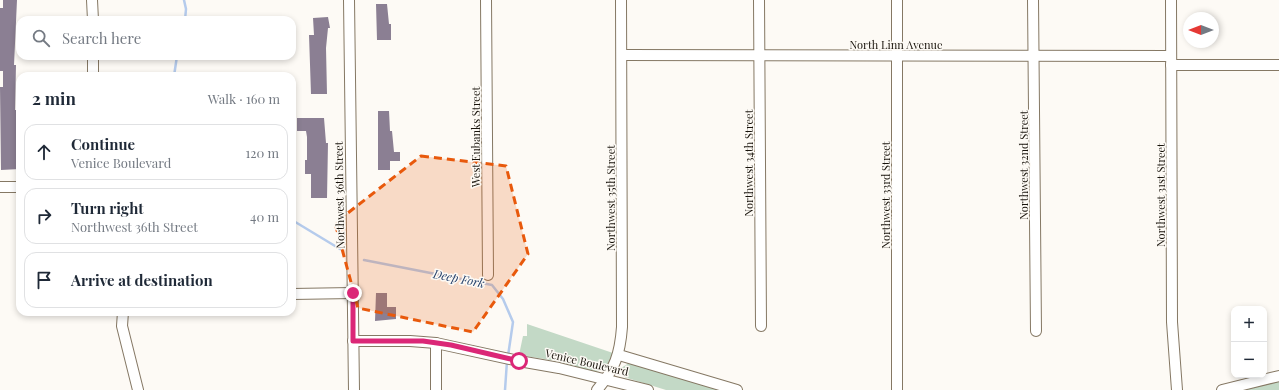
<!DOCTYPE html>
<meta charset="utf-8">
<style>
:root{--surface:#fff;--page:#f2f2f3;--text:#1f2937;--muted:#747a83;--line:#e0e1e3}
body{margin:0;font-family:"Playfair Display",serif;background:var(--page);color:var(--text)}
.controls{position:absolute;right:12px;bottom:12px;display:grid;overflow:hidden;border-radius:8px;box-shadow:0 2px 6px #0003}
.controls button{width:36px;height:36px;display:grid;place-items:center;padding:0;border:0;border-bottom:1px solid var(--line);background:var(--surface);color:var(--text);font:20px sans-serif}
.compass{position:absolute;left:1183px;top:12px;width:36px;height:36px;border-radius:50%;background:var(--surface);box-shadow:0 2px 6px #0003;rotate:270deg}
.stop{position:absolute;width:12px;height:12px;margin:-9px;border:3px solid #db2777;border-radius:50%;background:#fff}
.stop.end{background:#db2777;border-color:#fff;box-shadow:0 1px 4px #0008}
.list{margin:0;padding:0;list-style:none}
h2{display:flex;justify-content:space-between;align-items:center;height:52px;margin:0;padding:0 16px;font-size:17px}
h2 small{font-size:13px;font-weight:400;color:var(--muted)}
.list li{display:grid;grid-template-columns:26px 1fr auto;gap:12px;align-items:center;box-sizing:border-box;height:56px;margin:0 8px 8px;padding:0 8px;border:1px solid var(--line);border-radius:12px}
.list b{display:block;font-size:15px;white-space:nowrap}
.list p{margin:0;font-size:13px;white-space:nowrap;color:var(--muted)}
.list em{font-size:13px;font-style:normal;color:var(--muted)}
.icon{flex:none;width:22px;height:22px;fill:none;stroke:currentColor;stroke-width:2;stroke-linecap:round;stroke-linejoin:round}
.map{position:relative;flex:none;width:1279px;height:390px;overflow:hidden}
.search{position:absolute;background:var(--surface);box-shadow:0 2px 6px #0003;left:16px;top:16px;width:280px;height:44px;display:flex;align-items:center;gap:10px;box-sizing:border-box;padding:0 14px;border-radius:12px;color:var(--muted);font-size:15px}
.panel{position:absolute;background:var(--surface);box-shadow:0 2px 6px #0003;left:16px;top:72px;width:280px;height:244px;border-radius:12px}
.map>svg:first-child{display:block}
</style>
<div class="map">
<svg width="1279" height="390" viewBox="0 0 1279 390">
<rect width="100%" height="100%" fill="#fdfaf5"/>
<g fill="#c3d9c6">
<polygon points="527,324 613,353 610,362 604,370 595,372 557,361 519,355 523,336 527,336"/>
<polygon points="629,363 724,390 666,390 624,377 621,368"/>
<polygon points="1279,380 1279,390 1239,390"/>
</g>
<g fill="none" stroke-linecap="round" stroke-linejoin="round">
<g stroke="#b5cbec" stroke-width="2.5">
<polyline points="184,0 186,9 185,20"/>
<polyline points="174,76 177,56"/>
<polyline points="292,220 340,249"/>
<polyline points="364,260 492,285 503,299 513,322 508,356"/>
<polyline points="505,390 507,361"/>
</g>
</g>
<g fill="#8b7f93">
<polygon points="3,0 17,0 14,65 16,65 15,110 18,110 18,122 16,122 16,156 20,157 20,169 1,170 0,87 3,87 3,71 0,71 0,8 3,8"/>
<polygon points="376,4 387,4 389,24 391,24 391,40 377,40"/>
<polygon points="328,17 330,28 328,28 326,48 327,94 311,94 309,35 314,35 313,18"/>
<polygon points="378,111 389,111 390,131 392,131 394,152 400,152 400,161 390,161 390,170 378,170"/>
<polygon points="297,118 324,118 326,143 328,143 327,198 311,198 311,174 305,174 305,160 307,160 307,137 306,131 297,131"/>
<polygon points="376,293 387,293 387,307 396,307 396,319 375,321"/>
</g>
<g fill="none" stroke-linecap="round" stroke-linejoin="round">
<defs>
<g id="minor">
<polyline points="92,0 93,20"/>
<polyline points="349,0 354,390"/>
<polyline points="486,0 488,275"/>
<polyline points="759,0 761,326"/>
<polyline points="1033,0 1036,331"/>
<polyline points="1171,0 1172,322 1177,390"/>
<polyline points="622,55 1171,56"/>
<polyline points="93,56 93,76"/>
<polyline points="1171,65 1279,65"/>
<polyline points="0,187 20,187"/>
<polyline points="292,294 353,293"/>
<polyline points="123,312 122,326 138,390"/>
<polyline points="353,341 410,341 436,343 519,361 559,368 648,390"/>
<polyline points="436,343 436,390"/>
<polyline points="619,355 737,390"/>
<path d="M597,390C615,369 620,354 622,327L621,0"/>
<polyline points="897,390 897,0"/>
<polyline points="1222,390 1279,376"/>
</g>
</defs>
<use href="#minor" stroke="#857864" stroke-width="12"/>
<use href="#minor" stroke="#fff" stroke-width="10"/>
</g>
<g fill="none" stroke-linecap="round" stroke-linejoin="round">
<polyline stroke="#db2777" stroke-width="5" points="353,293 353,341 423,341 451,345 519,361"/>
</g>
<path fill="#e8590c" fill-opacity="0.2" stroke="#e8590c" stroke-width="3" stroke-dasharray="8 5" stroke-linejoin="round" d="M421,156L506,166L528,254L473,332L358,308L335,223Z"/>
<g text-anchor="middle" dominant-baseline="central" stroke-width="3" stroke-linejoin="round" paint-order="stroke">
<g font-size="11" fill="#18130b" stroke="#fdfaf5">
<text x="896" y="44">North Linn Avenue</text>
<text transform="translate(475 137) rotate(-90)">West Eubanks Street</text>
<text transform="translate(748 163) rotate(-90)">Northwest 34th Street</text>
<text transform="translate(1023 165) rotate(-90)">Northwest 32nd Street</text>
<text transform="translate(339 195) rotate(-91)">Northwest 36th Street</text>
<text transform="translate(885 195) rotate(-90)">Northwest 33rd Street</text>
<text transform="translate(1160 195) rotate(-90)">Northwest 31st Street</text>
<text transform="translate(610 198) rotate(-90)">Northwest 35th Street</text>
<text transform="translate(587 362) rotate(13)">Venice Boulevard</text>
</g>
<g font-size="12" font-style="italic" fill="#223e69" stroke="#fdfaf5">
<text transform="translate(459 278) rotate(11)">Deep Fork</text>
</g>
</g>
</svg>
<div class="controls">
<button>+</button>
<button>−</button>
</div>
<svg class="compass" viewBox="-18 -18 36 36"><path d="M0-13l5 13h-10z" fill="#e53935"/><path d="M0 13l5-13h-10z" fill="#747a83"/></svg>
<div class="stop" style="left:519px;top:361px"></div>
<div class="stop end" style="left:353px;top:293px"></div>
<div class="search"><svg class="icon" aria-label="search" viewBox="0 0 24 24"><circle cx="10" cy="10" r="6"/><path d="M15 15l6 6"/></svg>Search here</div>
<section class="panel">
<h2>2 min<small>Walk · 160 m</small></h2>
<ul class="list">
<li><svg class="icon" aria-label="ahead" viewBox="0 0 24 24"><path d="M12 20V5M6 11l6-6 6 6"/></svg><div><b>Continue</b><p>Venice Boulevard</p></div><em>120 m</em></li>
<li><svg class="icon" aria-label="right" viewBox="0 0 24 24"><path d="M7 20v-9h11M14 6l5 5-5 5"/></svg><div><b>Turn right</b><p>Northwest 36th Street</p></div><em>40 m</em></li>
<li><svg class="icon" aria-label="arrive" viewBox="0 0 24 24"><path d="M6 21V4h12l-3 4 3 4H6"/></svg><div><b>Arrive at destination</b></div></li>
</ul>
</section>
</div>
